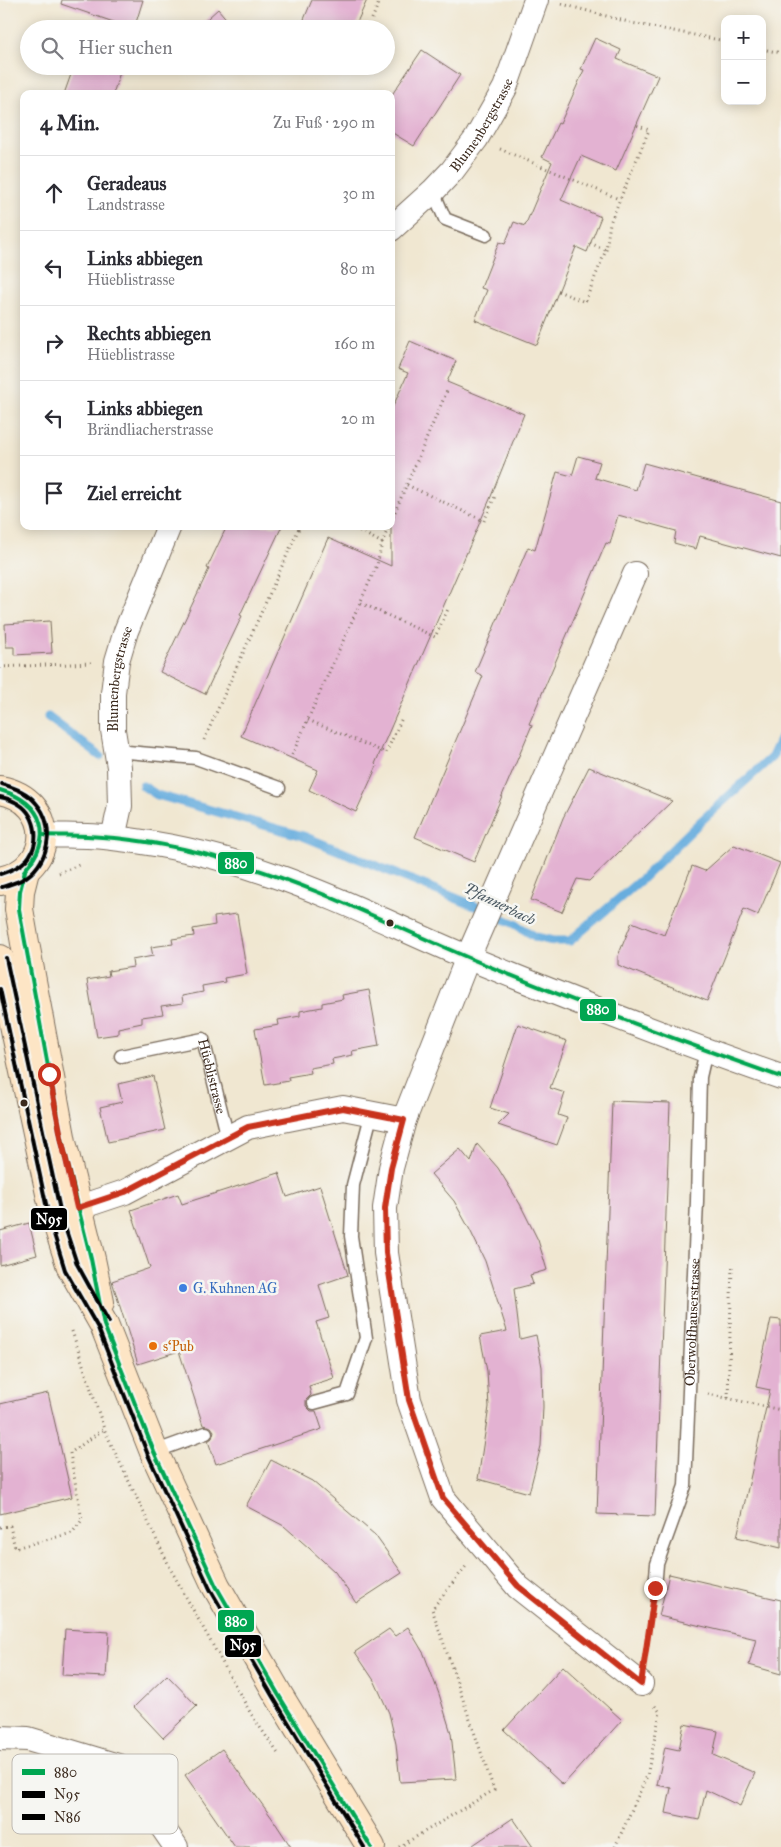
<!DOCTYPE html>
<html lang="de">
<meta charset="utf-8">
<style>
:root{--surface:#fff;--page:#f2f2f3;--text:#2b2b33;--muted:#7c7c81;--line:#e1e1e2}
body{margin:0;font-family:"IM FELL Great Primer",serif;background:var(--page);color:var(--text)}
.controls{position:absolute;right:15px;top:15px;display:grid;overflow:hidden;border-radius:10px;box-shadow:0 2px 12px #0003}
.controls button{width:45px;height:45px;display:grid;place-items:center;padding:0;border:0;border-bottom:1px solid var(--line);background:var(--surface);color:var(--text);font:25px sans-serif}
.stop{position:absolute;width:15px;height:15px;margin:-11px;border:4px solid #c8321e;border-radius:50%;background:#fff}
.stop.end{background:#c8321e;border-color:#fff;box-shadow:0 1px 5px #0008}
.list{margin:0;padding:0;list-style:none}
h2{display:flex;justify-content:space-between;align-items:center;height:65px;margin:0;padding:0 20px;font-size:21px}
h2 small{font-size:16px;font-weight:400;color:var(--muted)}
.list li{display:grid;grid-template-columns:32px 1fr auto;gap:15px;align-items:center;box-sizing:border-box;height:75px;padding:0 20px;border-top:1px solid var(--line)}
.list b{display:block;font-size:19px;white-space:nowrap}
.list p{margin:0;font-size:16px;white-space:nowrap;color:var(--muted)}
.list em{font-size:16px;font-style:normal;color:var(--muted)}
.icon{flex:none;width:28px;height:28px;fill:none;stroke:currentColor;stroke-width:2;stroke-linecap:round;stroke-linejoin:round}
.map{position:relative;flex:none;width:781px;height:1847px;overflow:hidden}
.search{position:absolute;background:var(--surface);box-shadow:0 2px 12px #0003;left:20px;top:20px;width:375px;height:55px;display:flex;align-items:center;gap:12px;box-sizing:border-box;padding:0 18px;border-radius:28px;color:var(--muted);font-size:19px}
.panel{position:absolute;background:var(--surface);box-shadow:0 2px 12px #0003;left:20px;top:90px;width:375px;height:440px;border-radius:10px}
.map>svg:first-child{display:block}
</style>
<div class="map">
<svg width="781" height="1847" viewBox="0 0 781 1847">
<rect width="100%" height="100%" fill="#f6f6f2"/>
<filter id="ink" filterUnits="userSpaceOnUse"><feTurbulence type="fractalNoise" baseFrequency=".02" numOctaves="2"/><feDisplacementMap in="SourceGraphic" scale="10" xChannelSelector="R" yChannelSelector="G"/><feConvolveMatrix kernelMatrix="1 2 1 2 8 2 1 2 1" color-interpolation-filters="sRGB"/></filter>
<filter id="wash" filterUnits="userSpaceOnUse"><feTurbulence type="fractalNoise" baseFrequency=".0096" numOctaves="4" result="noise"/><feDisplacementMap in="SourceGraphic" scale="20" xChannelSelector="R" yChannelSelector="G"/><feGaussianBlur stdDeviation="1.12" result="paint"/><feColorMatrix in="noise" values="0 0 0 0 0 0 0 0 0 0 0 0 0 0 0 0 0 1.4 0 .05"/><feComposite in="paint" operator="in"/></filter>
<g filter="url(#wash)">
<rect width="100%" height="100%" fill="#f0e7d1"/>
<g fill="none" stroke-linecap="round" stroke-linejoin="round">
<g stroke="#67adde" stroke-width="9">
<polyline points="48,717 100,756"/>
<polyline points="143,786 157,795 303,836 475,906 515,924 536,937 553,941 570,941 644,877 701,821 772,757 781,738"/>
</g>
</g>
<g id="blocks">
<g fill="#e3b2d2">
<polygon points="62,0 143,0 134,29 61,4"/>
<polygon points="312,0 367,0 354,29 300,29"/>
<polygon points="218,9 235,29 195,29 198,27"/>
<polygon points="595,38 621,50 617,59 658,76 616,171 581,156 561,200 601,217 587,252 576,247 537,345 475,320 487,290 481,288 499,242 505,244 514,222 525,226 552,162 542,157 558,123 560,124 584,70 581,69"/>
<polygon points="422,50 460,75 414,146 391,132 391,96"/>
<polygon points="74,66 122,66 113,94 64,94"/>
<polygon points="410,341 456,361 447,382 524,414 490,499 375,764 377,766 356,812 309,790 318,770 241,736 328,538 391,566 391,411 408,373 398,369"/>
<polygon points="578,456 600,462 595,478 636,490 644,463 781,501 781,558 700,536 696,549 674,543 676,531 618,515 610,544 606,543 529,724 532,725 474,862 415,837 483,676 475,672 528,547 535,550 557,472 572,476"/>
<polygon points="227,526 282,526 240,615 242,616 205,694 160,672 209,569 207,568"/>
<polygon points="50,621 52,653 14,655 14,647 6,647 5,624"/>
<polygon points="589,767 672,801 589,881 577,879 562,912 531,900 563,818"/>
<polygon points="734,845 780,863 758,915 744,909 707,1001 618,965 618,956 632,922 664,935 692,866 705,871"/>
<polygon points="237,914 247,974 224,978 225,982 202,986 203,992 182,996 183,1003 161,1006 163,1014 142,1017 142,1023 118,1028 118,1034 97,1037 87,980 109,976 108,971 133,967 132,960 153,956 151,947 173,944 172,939 194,936 193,929 215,925 214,917"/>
<polygon points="369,990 379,1046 352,1051 353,1055 332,1059 333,1064 310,1068 311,1073 288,1077 289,1081 265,1085 255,1029 279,1025 278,1020 300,1016 300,1011 322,1007 322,1003 343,999 342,995"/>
<polygon points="518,1024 567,1041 550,1088 565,1093 558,1115 567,1118 557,1145 498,1125 509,1114 490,1108"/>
<polygon points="153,1076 165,1130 108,1142 100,1107 122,1102 118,1084"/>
<polygon points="612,1101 670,1103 655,1516 597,1514"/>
<polygon points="477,1144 498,1168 520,1204 538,1240 547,1270 530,1275 533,1284 514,1289 520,1339 536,1335 542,1367 543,1407 541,1446 529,1493 478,1479 489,1407 487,1371 480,1336 507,1331 485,1261 470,1230 454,1201 431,1174 460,1149 471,1162"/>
<polygon points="279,1173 287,1197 320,1186 348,1275 319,1285 329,1318 316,1322 334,1378 309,1386 311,1395 306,1400 306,1406 311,1411 316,1411 322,1429 216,1464 208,1441 212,1438 214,1431 211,1427 203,1425 179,1351 138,1364 112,1281 150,1268 131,1210 178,1194 182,1204"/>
<polygon points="29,1223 37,1255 0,1265 0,1231"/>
<polygon points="771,1319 781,1320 781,1548 737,1537 770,1390 756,1387"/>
<polygon points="48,1393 72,1497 0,1514 0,1404"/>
<polygon points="271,1460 312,1481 375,1535 402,1573 356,1603 335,1572 309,1548 284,1526 246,1506"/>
<polygon points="669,1574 781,1600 781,1674 749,1665 756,1639 659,1616"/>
<polygon points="408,1627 424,1654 439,1694 451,1733 456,1779 400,1782 396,1744 389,1713 375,1682 355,1652 389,1629 395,1636"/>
<polygon points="65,1629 109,1632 106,1677 62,1675"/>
<polygon points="563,1666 622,1720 563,1785 504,1730"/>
<polygon points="167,1675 197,1706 163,1738 134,1707"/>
<polygon points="684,1724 718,1731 713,1755 755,1773 740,1806 706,1790 699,1820 666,1813 671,1788 657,1785 665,1747 679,1750"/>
<polygon points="222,1749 272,1818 291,1847 235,1847 185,1775"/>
<polygon points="513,1818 533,1847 470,1847"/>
</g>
</g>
</g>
<g filter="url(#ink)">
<use href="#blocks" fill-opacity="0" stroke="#7a6c5d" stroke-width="1"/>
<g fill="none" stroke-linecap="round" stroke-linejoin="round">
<defs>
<g id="lane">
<polyline points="433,191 445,219 486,235"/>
<polyline points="116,751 196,758 279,788"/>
<path id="s1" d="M121,1056L203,1039L228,1138"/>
<polyline points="314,1403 347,1394 366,1338 351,1236 353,1185 372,1112"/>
<polyline points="154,1452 206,1433"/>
<path id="s2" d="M655,1588L657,1564L685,1486L697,1201L700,1077L706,1051"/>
</g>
<g id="street">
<path id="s3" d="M391,229L433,191L452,171L476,139L505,88L536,0"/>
<polyline points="635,574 468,957 404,1120 391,1168 385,1208 386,1253 409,1400 443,1498 518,1587 641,1684"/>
<path d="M43,835C66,836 90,835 113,838C166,844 220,856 270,874C338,897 402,930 469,958C572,1000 676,1041 781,1077"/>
<path id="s4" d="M113,838L120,806L119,767L113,730V693L117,661L126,631L169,526"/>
<polyline points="77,1208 125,1192 248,1127 343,1108 404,1120"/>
<polyline points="0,1738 28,1739 121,1767 176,1847"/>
</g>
<g id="secondary">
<path d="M0,790C56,800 57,869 0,881"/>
<polyline points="25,871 20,891 19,909 25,943 62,1142 91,1259 100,1302"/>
<polyline points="0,959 55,1217 71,1267 104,1325 154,1452 216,1586 278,1694 371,1847"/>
</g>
</defs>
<use href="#lane" stroke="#7a6c5d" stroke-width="15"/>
<use href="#street" stroke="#7a6c5d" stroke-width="26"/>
<use href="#secondary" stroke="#7a6c5d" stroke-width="30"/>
<g stroke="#7a6c5d" stroke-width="3" stroke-dasharray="1 4" stroke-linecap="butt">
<polyline points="562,4 632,23 725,41"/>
<polyline points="372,19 380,0"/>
<polyline points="762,49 781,53"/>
<polyline points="500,149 619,199"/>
<polyline points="590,243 606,250"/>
<polyline points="558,291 585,302 606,250 610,223 649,130 636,125"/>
<polyline points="407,485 484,521 496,494"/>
<polyline points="391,521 447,391"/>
<polyline points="351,526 382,543 389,526"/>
<polyline points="361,603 435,637 449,607"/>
<polyline points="0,667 92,663"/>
<polyline points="308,720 386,753 402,718"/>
<polyline points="204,740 300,526"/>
<polyline points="292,755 377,565 382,543"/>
<polyline points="59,873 81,864"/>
<polyline points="72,1331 104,1429 171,1570 251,1714 279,1755"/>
<polyline points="708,1394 781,1410"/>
<polyline points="728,1398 732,1266"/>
<polyline points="0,1527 10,1526 15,1548 72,1533 82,1520 70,1453 104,1429"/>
<polyline points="646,1654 652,1608"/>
<polyline points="399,1847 494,1790 432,1609 467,1565"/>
<polyline points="615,1847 647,1776 660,1712 655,1706"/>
</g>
<use href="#lane" stroke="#fff" stroke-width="12"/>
<use href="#street" stroke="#fff" stroke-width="24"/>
<use href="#secondary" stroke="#fde5c5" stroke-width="28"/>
<defs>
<g id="bus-1">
<path d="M0,790C44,803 55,836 24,871"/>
<path d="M43,835C63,836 82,835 102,837C146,840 190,849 233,862C315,886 391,925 469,958C572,1001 676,1040 781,1077"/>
<polyline points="25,871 20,891 19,909 62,1142 91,1259 104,1325 154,1452 216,1586 278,1694 371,1847"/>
</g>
<g id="bus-2">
<path d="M0,797C5,798 10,799 15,802C36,812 42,841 27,859C20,867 10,871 0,874"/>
<polyline points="0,989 49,1218 65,1270 98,1328 148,1455 210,1589 273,1697 364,1847"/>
</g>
<g id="bus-3">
<path d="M2,784C15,788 27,792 36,803C57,826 49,866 21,880C15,883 8,885 2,887"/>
<polyline points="6,958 61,1215 77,1264 109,1322"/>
</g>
</defs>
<use href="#bus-1" stroke="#f6f6f2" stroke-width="8"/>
<use href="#bus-2" stroke="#f6f6f2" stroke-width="8"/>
<use href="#bus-3" stroke="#f6f6f2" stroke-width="8"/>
<use href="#bus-1" stroke="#00a651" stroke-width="4"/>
<use href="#bus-2" stroke="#000" stroke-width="4"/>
<use href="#bus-3" stroke="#000" stroke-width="4"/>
</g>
</g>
<g fill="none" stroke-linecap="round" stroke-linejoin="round" filter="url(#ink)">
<polyline stroke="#c8321e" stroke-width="6" points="49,1074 62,1142 77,1208 125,1192 248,1127 343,1108 404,1120 391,1168 385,1208 386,1253 409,1400 443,1498 518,1586 641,1684 655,1588"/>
</g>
<g fill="#3b2a1e" stroke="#f6f6f2" stroke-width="2">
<circle cx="390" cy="923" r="4.5"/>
<circle cx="24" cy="1103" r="4.5"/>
</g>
<circle fill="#3f7fe0" stroke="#f6f6f2" stroke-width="2" cx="183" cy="1288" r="5"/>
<circle fill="#e8710a" stroke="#f6f6f2" stroke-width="2" cx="153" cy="1346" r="5"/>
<g text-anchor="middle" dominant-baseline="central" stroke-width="5" stroke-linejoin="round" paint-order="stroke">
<g font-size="14" fill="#3b2a1e" stroke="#f6f6f2">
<text stroke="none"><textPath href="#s3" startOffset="139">Blumenbergstrasse</textPath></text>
<text stroke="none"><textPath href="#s4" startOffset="161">Blumenbergstrasse</textPath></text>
<text stroke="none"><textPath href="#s1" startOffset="122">Hüeblistrasse</textPath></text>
<text stroke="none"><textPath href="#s2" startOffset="271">Oberwolfhauserstrasse</textPath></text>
</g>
<g font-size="14" fill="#366cbe" stroke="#f6f6f2" text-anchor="start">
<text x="193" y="1288">G. Kuhnen AG</text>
</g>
<g font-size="14" fill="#c56008" stroke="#f6f6f2" text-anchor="start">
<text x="163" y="1346">s‘Pub</text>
</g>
<g font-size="15" font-style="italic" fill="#4a5861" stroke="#f6f6f2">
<text transform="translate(500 904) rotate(26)">Pfannerbach</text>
</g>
</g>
<rect x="12" y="1754" width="166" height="80" rx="8" fill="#f6f6f2" stroke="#beb9b2" stroke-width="1"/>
<rect x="22" y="1769" width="23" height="6" fill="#00a651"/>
<rect x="22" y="1791" width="23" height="7" fill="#000"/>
<rect x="22" y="1814" width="23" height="6" fill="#000"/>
<g font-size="14" fill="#3b2a1e">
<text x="54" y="1777">880</text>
<text x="54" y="1799">N95</text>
<text x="54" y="1822">N86</text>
</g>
<g stroke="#f6f6f2" stroke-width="2">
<rect x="217" y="851" width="38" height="24" rx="5" fill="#00a651"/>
<rect x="579" y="998" width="38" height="24" rx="5" fill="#00a651"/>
<rect x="30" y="1207" width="38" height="24" rx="5" fill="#000"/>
<rect x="217" y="1609" width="38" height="24" rx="5" fill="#00a651"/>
<rect x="224" y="1634" width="38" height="24" rx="5" fill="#000"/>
</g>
<g font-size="14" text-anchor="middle" font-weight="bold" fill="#fff">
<text x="236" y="868">880</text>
<text x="598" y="1014">880</text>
<text x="49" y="1224">N95</text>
<text x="236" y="1626">880</text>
<text x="243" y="1650">N95</text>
</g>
</svg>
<div class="controls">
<button>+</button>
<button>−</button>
</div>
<div class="stop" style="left:49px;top:1074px"></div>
<div class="stop end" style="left:655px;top:1588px"></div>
<div class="search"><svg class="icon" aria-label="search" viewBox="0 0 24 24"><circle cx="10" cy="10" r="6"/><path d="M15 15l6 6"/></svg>Hier suchen</div>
<section class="panel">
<h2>4 Min.<small>Zu Fuß · 290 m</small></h2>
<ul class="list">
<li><svg class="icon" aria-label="ahead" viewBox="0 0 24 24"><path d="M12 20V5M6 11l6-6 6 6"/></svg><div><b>Geradeaus</b><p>Landstrasse</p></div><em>30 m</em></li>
<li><svg class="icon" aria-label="left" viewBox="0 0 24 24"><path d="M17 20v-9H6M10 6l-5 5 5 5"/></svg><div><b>Links abbiegen</b><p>Hüeblistrasse</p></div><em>80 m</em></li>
<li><svg class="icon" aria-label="right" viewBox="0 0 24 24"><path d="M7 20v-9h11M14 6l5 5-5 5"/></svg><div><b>Rechts abbiegen</b><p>Hüeblistrasse</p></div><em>160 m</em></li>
<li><svg class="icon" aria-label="left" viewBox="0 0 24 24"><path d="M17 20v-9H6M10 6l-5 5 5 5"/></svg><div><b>Links abbiegen</b><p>Brändliacherstrasse</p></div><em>20 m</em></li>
<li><svg class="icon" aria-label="arrive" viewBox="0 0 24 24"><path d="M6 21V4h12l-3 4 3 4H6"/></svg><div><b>Ziel erreicht</b></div></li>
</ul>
</section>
</div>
